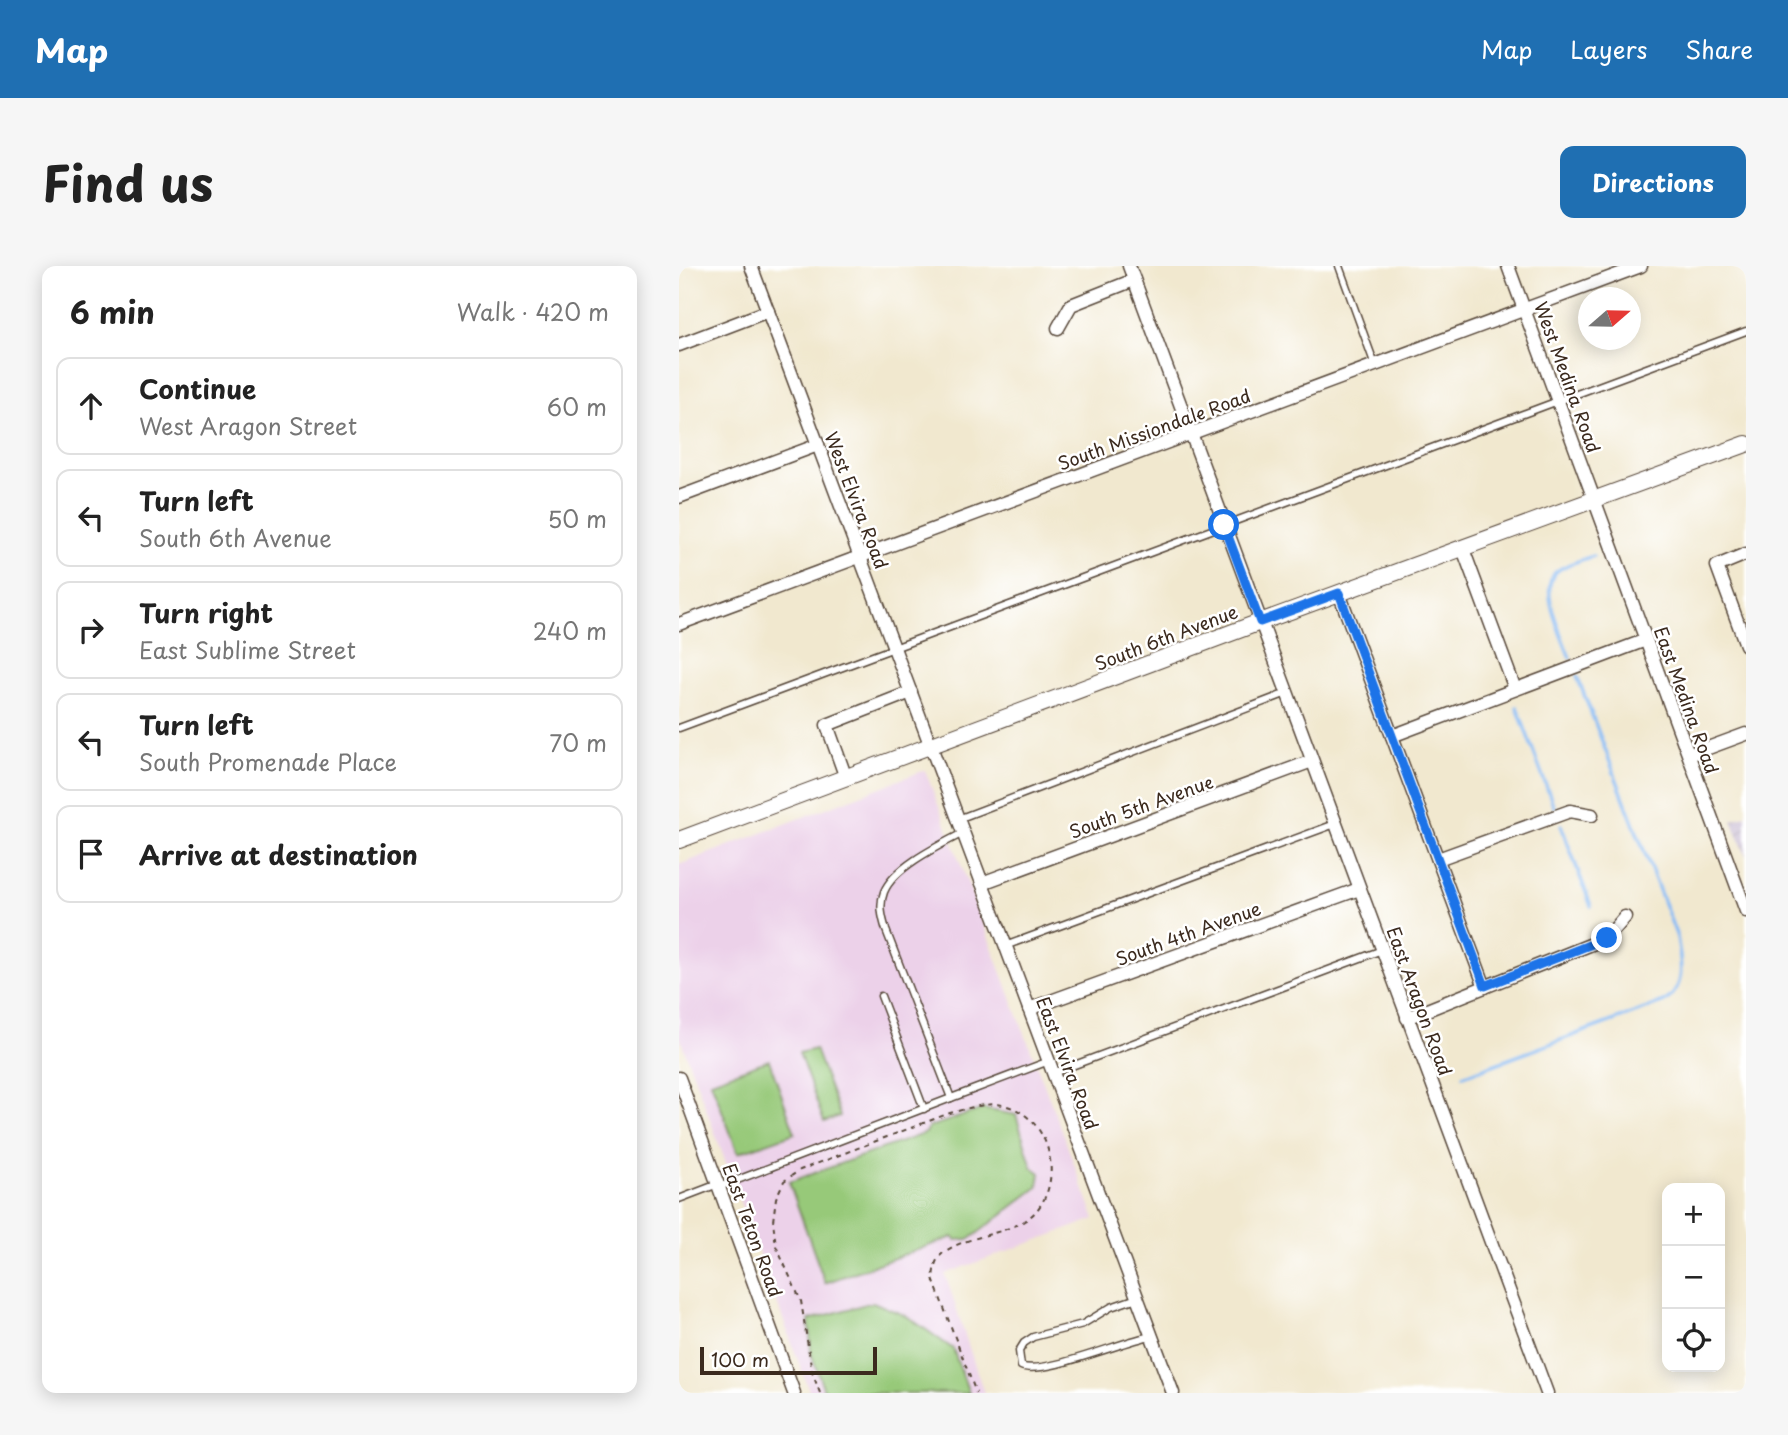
<!DOCTYPE html>
<meta charset="utf-8">
<style>
:root{--surface:#fff;--page:#f6f6f6;--text:#222;--muted:#767676;--line:#e0e0e0;--accent:#1f6fb2}
body{margin:0;font-family:"Playpen Sans",sans-serif;background:var(--page);color:var(--text)}
.controls{position:absolute;right:21px;bottom:21px;display:grid;overflow:hidden;border-radius:14px;box-shadow:0 4px 18px #0003}
.controls button{width:63px;height:63px;display:grid;place-items:center;padding:0;border:0;border-bottom:2px solid var(--line);background:var(--surface);color:var(--text);font:35px sans-serif}
.compass{position:absolute;left:899px;top:21px;width:63px;height:63px;border-radius:50%;background:var(--surface);box-shadow:0 4px 18px #0003;rotate:70deg}
.scale{position:absolute;left:21px;bottom:18px;width:177px;box-sizing:border-box;padding-left:7px;border:4px solid #3b2a1e;border-top:0;font-size:19px;line-height:24px;white-space:nowrap;color:#3b2a1e;-webkit-text-stroke:5px #fff;paint-order:stroke}
.stop{position:absolute;width:21px;height:21px;margin:-16px;border:5px solid #1a73e8;border-radius:50%;background:#fff}
.stop.end{background:#1a73e8;border-color:#fff;box-shadow:0 2px 7px #0008}
.list{margin:0;padding:0;list-style:none}
h2{display:flex;justify-content:space-between;align-items:center;height:91px;margin:0;padding:0 28px;font-size:30px}
h2 small{font-size:23px;font-weight:400;color:var(--muted)}
.list li{display:grid;grid-template-columns:46px 1fr auto;gap:21px;align-items:center;box-sizing:border-box;height:98px;margin:0 14px 14px;padding:0 14px;border:2px solid var(--line);border-radius:14px}
.list b{display:block;font-size:26px;white-space:nowrap}
.list p{margin:0;font-size:23px;white-space:nowrap;color:var(--muted)}
.list em{font-size:23px;font-style:normal;color:var(--muted)}
.icon{flex:none;width:38px;height:38px;fill:none;stroke:currentColor;stroke-width:2;stroke-linecap:round;stroke-linejoin:round}
.map{position:relative;flex:none;width:1067px;height:1127px;overflow:hidden;border-radius:14px}
header{display:flex;align-items:center;gap:42px;box-sizing:border-box;height:98px;padding:0 35px;background:var(--accent);color:#fff}
header strong{font-size:33px}
nav{display:flex;gap:38px;margin-inline-start:auto;font-size:24px}
.intro{display:flex;align-items:center;justify-content:space-between;box-sizing:border-box;height:168px;padding:0 42px}
h1{margin:0;font-size:49px}
.button{padding:18px 32px;border-radius:14px;background:var(--accent);color:#fff;font-size:24px;font-weight:700}
main{display:flex;gap:42px;padding:0 42px}
aside{flex:1;background:var(--surface);border-radius:14px;box-shadow:0 4px 18px #0003}
.map>svg:first-child{display:block}
</style>
<header>
<strong>Map</strong>
<nav><a>Map</a><a>Layers</a><a>Share</a></nav>
</header>
<div class="intro"><h1>Find us</h1><a class="button">Directions</a></div>
<main>
<aside>
<h2>6 min<small>Walk · 420 m</small></h2>
<ul class="list">
<li><svg class="icon" aria-label="ahead" viewBox="0 0 24 24"><path d="M12 20V5M6 11l6-6 6 6"/></svg><div><b>Continue</b><p>West Aragon Street</p></div><em>60 m</em></li>
<li><svg class="icon" aria-label="left" viewBox="0 0 24 24"><path d="M17 20v-9H6M10 6l-5 5 5 5"/></svg><div><b>Turn left</b><p>South 6th Avenue</p></div><em>50 m</em></li>
<li><svg class="icon" aria-label="right" viewBox="0 0 24 24"><path d="M7 20v-9h11M14 6l5 5-5 5"/></svg><div><b>Turn right</b><p>East Sublime Street</p></div><em>240 m</em></li>
<li><svg class="icon" aria-label="left" viewBox="0 0 24 24"><path d="M17 20v-9H6M10 6l-5 5 5 5"/></svg><div><b>Turn left</b><p>South Promenade Place</p></div><em>70 m</em></li>
<li><svg class="icon" aria-label="arrive" viewBox="0 0 24 24"><path d="M6 21V4h12l-3 4 3 4H6"/></svg><div><b>Arrive at destination</b></div></li>
</ul>
</aside>
<div class="map">
<svg width="1067" height="1127" viewBox="0 0 1067 1127">
<defs>
<pattern id="industrial-furrows" width="10" height="10" patternUnits="userSpaceOnUse" patternTransform="scale(1.75)"><rect width="10" height="10" fill="#cbbfd4"/><path d="M-1 1l2-2M0 10L10 0M9 11l2-2" fill="none" stroke="#afa4b6"/></pattern>
</defs>
<rect width="100%" height="100%" fill="#fff"/>
<filter id="ink" filterUnits="userSpaceOnUse"><feTurbulence type="fractalNoise" baseFrequency=".0143" numOctaves="2"/><feDisplacementMap in="SourceGraphic" scale="14" xChannelSelector="R" yChannelSelector="G"/><feConvolveMatrix kernelMatrix="1 2 1 2 8 2 1 2 1" color-interpolation-filters="sRGB"/></filter>
<filter id="wash" filterUnits="userSpaceOnUse"><feTurbulence type="fractalNoise" baseFrequency=".00686" numOctaves="4" result="noise"/><feDisplacementMap in="SourceGraphic" scale="28" xChannelSelector="R" yChannelSelector="G"/><feGaussianBlur stdDeviation="1.57" result="paint"/><feColorMatrix in="noise" values="0 0 0 0 0 0 0 0 0 0 0 0 0 0 0 0 0 1.4 0 .05"/><feComposite in="paint" operator="in"/></filter>
<g filter="url(#wash)">
<rect width="100%" height="100%" fill="#f1e8cf"/>
<polygon fill="#ecd1e9" points="246,504 416,953 266,1008 305,1127 131,1127 0,769 0,599"/>
<polygon fill="url(#industrial-furrows)" points="1067,549 1067,590 1053,554"/>
<g fill="#97c979" stroke="#697a4c" stroke-width="2">
<polygon points="136,783 161,850 145,856 120,787"/>
<polygon points="90,794 116,867 59,887 32,815"/>
<polygon points="304,843 337,849 353,901 361,907 359,921 291,973 277,974 274,971 146,1017 110,916 247,867 250,861"/>
<polygon points="194,1036 229,1051 274,1083 290,1127 146,1127 132,1087 130,1054"/>
</g>
<g fill="none" stroke-linecap="round" stroke-linejoin="round">
<g stroke="#86bbf5" stroke-width="3.5">
<path d="M891,392C884,373 858,320 878,305C887,298 903,294 914,290"/>
<polyline points="838,441 875,541"/>
<polyline points="882,559 912,640"/>
<path d="M784,810L985,736C1008,721 1002,695 998,671L898,410"/>
</g>
</g>
</g>
<g filter="url(#ink)">
<g fill="none" stroke-linecap="round" stroke-linejoin="round">
<defs>
<g id="service">
<polyline points="660,0 696,99"/>
<polyline points="0,462 1067,65"/>
<polyline points="279,553 608,427"/>
<path d="M284,567C261,579 215,601 205,626C200,639 203,651 207,664L272,832L370,795"/>
<polyline points="326,680 656,558"/>
<polyline points="202,730 245,843"/>
<polyline points="374,807 703,684"/>
<polyline points="40,921 272,832"/>
<polyline points="0,933 39,918"/>
<path d="M458,1032L432,1041L404,1058L354,1071L345,1077L340,1085L342,1100C363,1110 444,1075 472,1070"/>
</g>
<g id="minor">
<polyline points="72,0 494,1127"/>
<polyline points="450,0 868,1127"/>
<polyline points="829,0 1067,645"/>
<polyline points="379,62 392,39 455,14"/>
<polyline points="0,79 89,45"/>
<polyline points="0,231 139,179"/>
<polyline points="784,283 836,423"/>
<polyline points="1067,288 1038,300 1067,379"/>
<polyline points="660,327 806,721"/>
<polyline points="0,358 962,0"/>
<polyline points="713,470 967,374"/>
<polyline points="1010,489 1067,468"/>
<polyline points="167,512 148,459 232,426"/>
<polyline points="759,593 891,545 913,549"/>
<polyline points="303,617 633,495"/>
<polyline points="350,743 680,623"/>
<polyline points="728,752 928,672 946,651"/>
<polyline points="0,812 115,1127"/>
</g>
<polyline id="tertiary" points="0,574 581,356 1067,178"/>
</defs>
<use href="#service" stroke="#564639" stroke-width="9"/>
<use href="#minor" stroke="#564639" stroke-width="15"/>
<use href="#tertiary" stroke="#564639" stroke-width="18"/>
<path stroke="#564639" stroke-width="2" stroke-dasharray="5 5" stroke-linecap="butt" d="M141,1127L133,1106L122,1035L97,980L94,955L97,932L105,915L121,904L271,847C287,843 307,836 324,839C375,850 389,925 347,954C324,969 282,971 263,988C255,995 255,1004 254,1013L297,1127"/>
<use href="#service" stroke="#fff" stroke-width="6"/>
<use href="#minor" stroke="#fff" stroke-width="12"/>
<use href="#tertiary" stroke="#fff" stroke-width="16"/>
</g>
</g>
<g fill="none" stroke-linecap="round" stroke-linejoin="round" filter="url(#ink)">
<polyline stroke="#1a73e8" stroke-width="9" points="545,259 581,356 660,327 806,720 928,672"/>
</g>
<g text-anchor="middle" dominant-baseline="central" stroke-width="5" stroke-linejoin="round" paint-order="stroke">
<g font-size="18" fill="#3b2a1e" stroke="#fff">
<text transform="translate(889 111) rotate(70)">West Medina Road</text>
<text transform="translate(475 163) rotate(-20)">South Missiondale Road</text>
<text transform="translate(178 234) rotate(69)">West Elvira Road</text>
<text transform="translate(487 371) rotate(-21)">South 6th Avenue</text>
<text transform="translate(1008 434) rotate(70)">East Medina Road</text>
<text transform="translate(462 540) rotate(-20)">South 5th Avenue</text>
<text transform="translate(509 667) rotate(-20)">South 4th Avenue</text>
<text transform="translate(741 735) rotate(70)">East Aragon Road</text>
<text transform="translate(389 797) rotate(69)">East Elvira Road</text>
<text transform="translate(74 964) rotate(70)">East Teton Road</text>
</g>
</g>
</svg>
<div class="controls">
<button>+</button>
<button>−</button>
<button><svg class="icon" aria-label="locate" viewBox="0 0 24 24"><circle cx="12" cy="12" r="6"/><path d="M12 2v4M12 18v4M2 12h4M18 12h4"/></svg></button>
</div>
<svg class="compass" viewBox="-18 -18 36 36"><path d="M0-13l5 13h-10z" fill="#e53935"/><path d="M0 13l5-13h-10z" fill="#767676"/></svg>
<div class="scale">100 m</div>
<div class="stop" style="left:545px;top:259px"></div>
<div class="stop end" style="left:928px;top:672px"></div>
</div>
</main>
